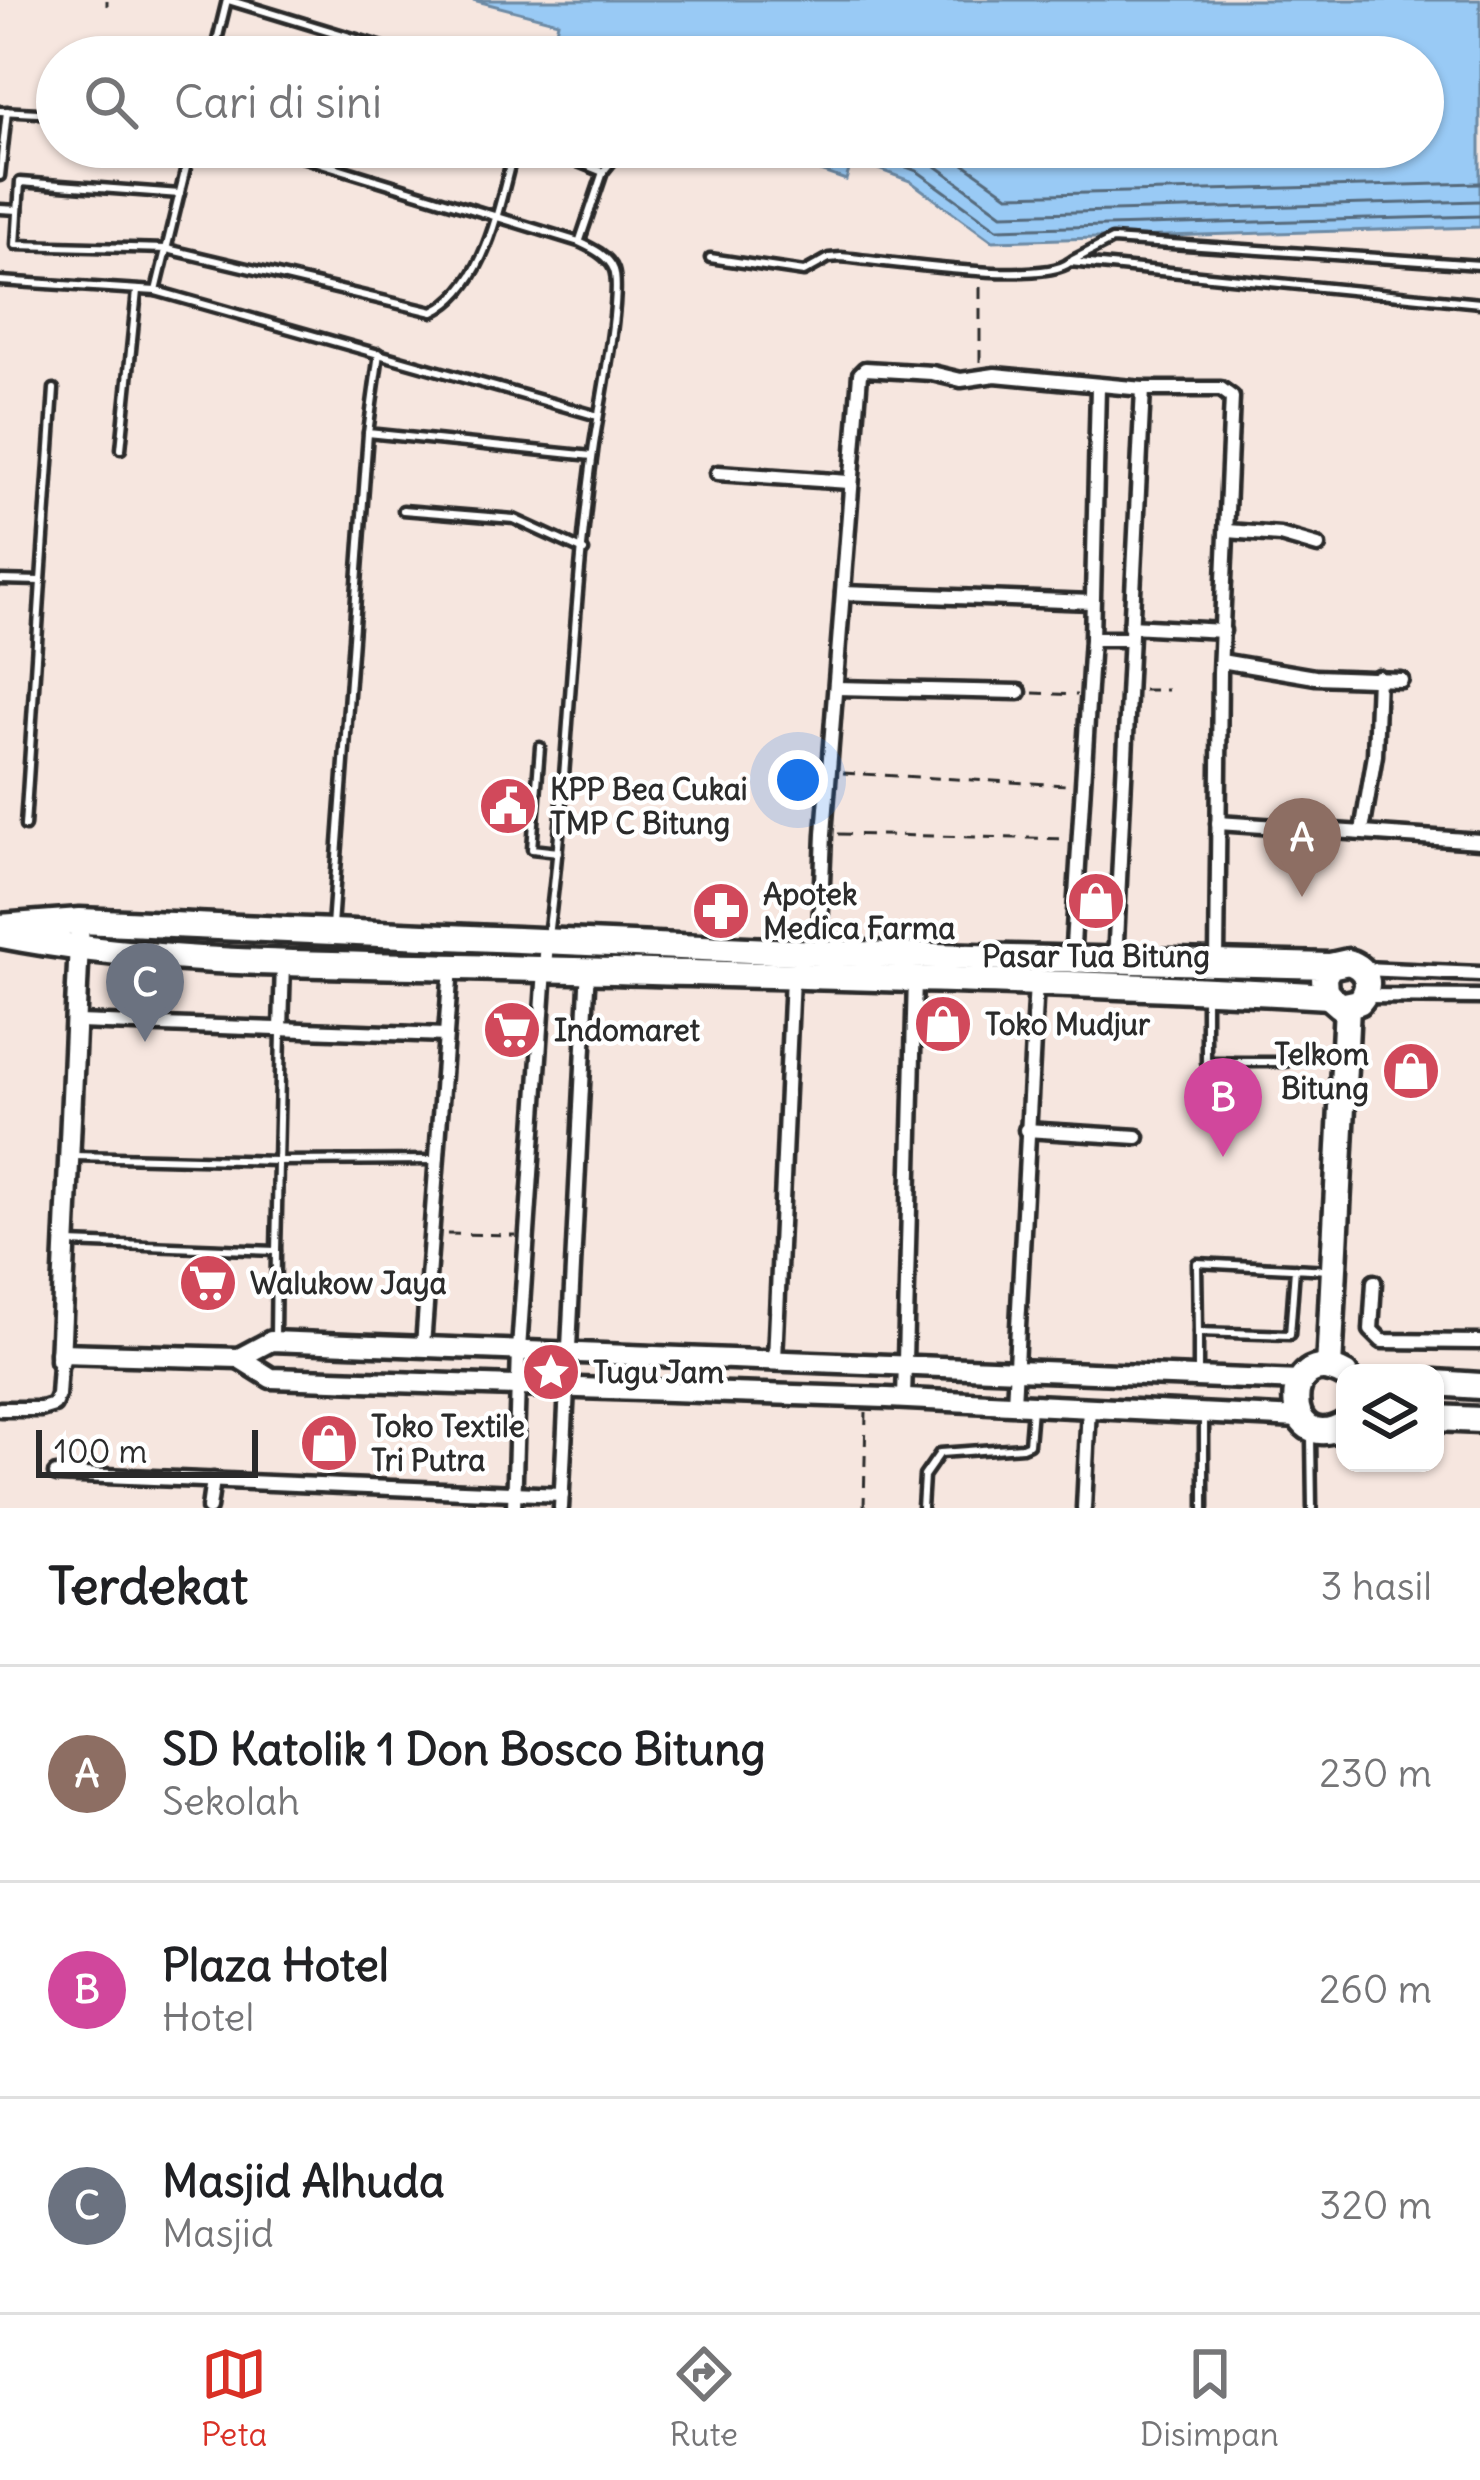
<!DOCTYPE html>
<html lang="id">
<style>
:root{--surface:#fff;--page:#f6f6f6;--text:#202124;--muted:#757577;--line:#e0e0e0;--accent:#d93025}
body{margin:0;font-family:Delius,sans-serif;background:var(--page);color:var(--text)}
.controls{position:absolute;right:36px;bottom:36px;display:grid;overflow:hidden;border-radius:24px;box-shadow:0 3px 9px #0004}
.controls button{width:108px;height:108px;display:grid;place-items:center;padding:0;border:0;border-bottom:3px solid var(--line);background:var(--surface);color:var(--text);font:60px sans-serif}
.scale{position:absolute;left:36px;bottom:30px;width:222px;box-sizing:border-box;padding-left:12px;border:6px solid #2b2b2b;border-top:0;font-size:33px;line-height:42px;white-space:nowrap;color:#2b2b2b;-webkit-text-stroke:9px #fff;paint-order:stroke}
.you{position:absolute;left:798px;top:780px;width:42px;height:42px;margin:-30px;border:9px solid #fff;border-radius:50%;background:#1a73e8;box-shadow:0 0 0 18px #1a73e833}
.badge{display:grid;place-items:center;width:78px;height:78px;border-radius:50%;background:var(--accent);color:#fff;font-size:39px;font-weight:700}
.pin{position:absolute;translate:-50% -99px;filter:drop-shadow(0 3px 6px #0008)}
.pin::after{content:'';position:absolute;top:63px;width:42px;height:36px;background:inherit;clip-path:polygon(0 0,100% 0,50% 100%)}
.list{margin:0;padding:0;list-style:none}
h2{display:flex;justify-content:space-between;align-items:center;height:156px;margin:0;padding:0 48px;font-size:51px}
h2 small{font-size:39px;font-weight:400;color:var(--muted)}
.list li{display:grid;grid-template-columns:78px 1fr auto;gap:36px;align-items:center;box-sizing:border-box;height:216px;padding:0 48px;border-top:3px solid var(--line)}
.list b{display:block;font-size:45px;white-space:nowrap}
.list p{margin:0;font-size:39px;white-space:nowrap;color:var(--muted)}
.list em{font-size:39px;font-style:normal;color:var(--muted)}
.icon{flex:none;width:66px;height:66px;fill:none;stroke:currentColor;stroke-width:2;stroke-linecap:round;stroke-linejoin:round}
.map{position:relative;flex:none;width:1480px;height:1508px;overflow:hidden}
.search{position:absolute;background:var(--surface);box-shadow:0 3px 9px #0004;left:36px;right:36px;top:36px;height:132px;display:flex;align-items:center;gap:30px;box-sizing:border-box;padding:0 42px;border-radius:66px;color:var(--muted);font-size:45px}
.sheet{height:804px;background:var(--surface)}
nav{display:flex;justify-content:space-around;align-items:center;box-sizing:border-box;height:168px;border-top:3px solid var(--line);background:var(--surface);font-size:33px;color:var(--muted)}
nav a{display:grid;justify-items:center;gap:6px}
nav .on{color:var(--accent)}
.map>svg:first-child{display:block}
</style>
<div class="map">
<svg width="1480" height="1508" viewBox="0 0 1480 1508">
<rect width="100%" height="100%" fill="#f6e6df"/>
<filter id="ink" filterUnits="userSpaceOnUse"><feTurbulence type="fractalNoise" baseFrequency=".00833" numOctaves="2"/><feDisplacementMap in="SourceGraphic" scale="24" xChannelSelector="R" yChannelSelector="G"/><feConvolveMatrix kernelMatrix="1 2 1 2 8 2 1 2 1" color-interpolation-filters="sRGB"/></filter>
<g filter="url(#ink)">
<g fill="#99caf5" stroke="#6d8aa4" stroke-width="3">
<polygon points="473,0 1480,0 1480,227 992,241 910,181 868,165 873,148 887,152 889,147 1423,147 1423,57 550,57 558,22"/>
<polygon points="751,147 856,147 846,180"/>
</g>
<g fill="none" stroke-linecap="round" stroke-linejoin="round">
<g stroke="#576b7c" stroke-width="3">
<polyline points="884,147 886,159 917,171 997,229 1480,216"/>
<polyline points="900,147 925,158 1002,214 1480,201"/>
<polyline points="940,147 1008,195 1480,183"/>
</g>
<defs>
<g id="lane">
<polyline points="228,0 416,57"/>
<polyline points="213,57 227,0"/>
<polyline points="0,111 57,114"/>
<path d="M269,147L579,242C592,248 609,256 614,270C623,296 597,418 593,452C571,612 569,776 548,936"/>
<polyline points="578,162 603,172 580,240"/>
<polyline points="603,172 623,147"/>
<polyline points="0,176 7,111"/>
<path d="M180,194L20,182L16,245L167,249L433,312C488,285 499,202 515,147"/>
<polyline points="0,209 18,210"/>
<path d="M710,258L804,272L829,258L841,257C885,261 1042,286 1070,262L1480,303"/>
<polyline points="1073,260 1112,240 1480,265"/>
<polyline points="0,281 156,291 598,416"/>
<polyline points="156,291 191,147"/>
<polyline points="379,353 368,433 592,456"/>
<polyline points="121,449 137,291"/>
<polyline points="403,510 514,519 584,551"/>
<polyline points="0,580 41,581 54,389"/>
<polyline points="540,747 532,849 558,852"/>
<polyline points="25,826 41,581"/>
<polyline points="332,926 368,433"/>
<polyline points="1206,999 1206,1062 1286,1062"/>
<polyline points="74,1156 277,1161 438,1160"/>
<polyline points="69,1243 276,1251 281,1033"/>
<polyline points="1295,1268 1290,1335 1198,1332 1197,1263 1330,1270"/>
<polyline points="1198,1332 1198,1376"/>
<polyline points="275,1337 276,1251"/>
<polyline points="1204,1415 1204,1508"/>
<polyline points="1311,1437 1312,1508"/>
<polyline points="922,1508 924,1476 940,1453 1022,1447 1029,1444 1032,1408"/>
</g>
<g id="street">
<polyline points="1143,389 1221,389 1232,397 1220,672 1217,961"/>
<polyline points="718,473 849,482"/>
<polyline points="1228,531 1280,535 1318,546"/>
<polyline points="843,593 1092,602"/>
<polyline points="1130,626 1223,631"/>
<polyline points="1092,639 1130,639"/>
<polyline points="1221,661 1315,677 1401,680"/>
<polyline points="836,688 1019,692"/>
<polyline points="1218,823 1480,841"/>
<polyline points="1362,831 1375,755 1378,677"/>
<polyline points="819,955 824,834 860,374 865,369 932,373 961,380 995,375 1143,389 1115,962"/>
<polyline points="1072,961 1092,639 1098,387"/>
<polyline points="1363,969 1480,974"/>
<polyline points="1364,996 1480,997"/>
<polyline points="78,1022 446,1035"/>
<polyline points="281,1029 283,964"/>
<polyline points="1026,1130 1137,1137"/>
<polyline points="1374,1282 1371,1330 1382,1341 1480,1342"/>
<polyline points="423,1346 451,967"/>
<polyline points="775,1359 792,977"/>
<polyline points="904,1399 915,978"/>
<polyline points="1014,1404 1036,982"/>
<polyline points="0,1409 41,1409 54,1405 58,1395 60,1365"/>
<polyline points="56,1474 562,1495"/>
<polyline points="209,1508 213,1480"/>
<polyline points="514,1508 519,1350 547,940"/>
<polyline points="561,1508 588,966"/>
<polyline points="1084,1508 1089,1407"/>
</g>
<g id="secondary">
<polyline points="60,1353 239,1358 271,1341 1300,1381"/>
<polyline points="239,1358 271,1378 887,1398 1300,1418"/>
<polyline points="60,1360 80,921"/>
</g>
<g id="highway">
<path d="M0,927L80,921L819,953L1330,966L1348,962C1368,968 1373,986 1359,1002L1340,1006L1325,993L1324,977L1330,966"/>
<path d="M2,935C165,967 335,963 501,968C777,976 1053,980 1329,996"/>
<polyline points="1329,1369 1347,1006"/>
<path d="M1345,1375C1280,1338 1280,1461 1345,1424"/>
<polyline points="1435,1383 1480,1386"/>
<polyline points="1435,1418 1480,1420"/>
</g>
</defs>
<use href="#lane" stroke="#2b2b2b" stroke-width="15"/>
<use href="#street" stroke="#2b2b2b" stroke-width="21"/>
<use href="#secondary" stroke="#2b2b2b" stroke-width="27"/>
<use href="#highway" stroke="#2b2b2b" stroke-width="33"/>
<g stroke="#2b2b2b" stroke-width="3" stroke-dasharray="12 9" stroke-linecap="butt">
<polyline points="107,6 107,0"/>
<polyline points="980,362 980,282"/>
<polyline points="1143,690 1168,690"/>
<polyline points="1033,693 1077,695"/>
<polyline points="843,773 1067,785"/>
<polyline points="838,834 1068,839"/>
<polyline points="447,1234 516,1235"/>
<polyline points="864,1508 866,1412"/>
</g>
<use href="#lane" stroke="#fff" stroke-width="6"/>
<use href="#street" stroke="#fff" stroke-width="12"/>
<use href="#secondary" stroke="#fff" stroke-width="18"/>
<use href="#highway" stroke="#fff" stroke-width="24"/>
</g>
</g>
<defs>
<symbol id="civic-disc" viewBox="-11 -11 22 22"><circle r="9.5" fill="#d1495b" stroke="#fff"/><path d="M-.6-6.5H3V-4.5H.6V-3L4-1V1h2V6H-6V1h2V-1L-.6-3ZM-1.2 2.5V6h2.4V2.5Z" fill="#fff"/></symbol>
<symbol id="shop-disc" viewBox="-11 -11 22 22"><circle r="9.5" fill="#d1495b" stroke="#fff"/><path d="M-5-2.5h2.3a2.7 3.5 0 0 1 5.4 0H5L5.5 6h-11ZM-1.5-2.5h3a1.5 2.3 0 0 0-3 0Z" fill="#fff"/></symbol>
<symbol id="pharmacy-disc" viewBox="-11 -11 22 22"><circle r="9.5" fill="#d1495b" stroke="#fff"/><path d="M-2-6h4v4h4v4h-4v4h-4v-4h-4v-4h4Z" fill="#fff"/></symbol>
<symbol id="supermarket-disc" viewBox="-11 -11 22 22"><circle r="9.5" fill="#d1495b" stroke="#fff"/><path d="M-6-5.5h2.5l.6 2H6L4.5 2H-2.5L-4.4-4H-6ZM-1.5 3.2a1.3 1.3 0 1 0 .1 0ZM3 3.2a1.3 1.3 0 1 0 .1 0Z" fill="#fff"/></symbol>
<symbol id="sight-disc" viewBox="-11 -11 22 22"><circle r="9.5" fill="#d1495b" stroke="#fff"/><path d="M0-6L1.8-2.2L6-1.7L2.9 1.2L3.7 5.4L0 3.3L-3.7 5.4L-2.9 1.2L-6-1.7L-1.8-2.2Z" fill="#fff"/></symbol>
</defs>
<g fill-rule="evenodd">
<use href="#civic-disc" x="475" y="773" width="66" height="66"/>
<use href="#shop-disc" x="1063" y="868" width="66" height="66"/>
<use href="#pharmacy-disc" x="688" y="878" width="66" height="66"/>
<use href="#shop-disc" x="910" y="991" width="66" height="66"/>
<use href="#supermarket-disc" x="479" y="997" width="66" height="66"/>
<use href="#shop-disc" x="1378" y="1038" width="66" height="66"/>
<use href="#supermarket-disc" x="175" y="1250" width="66" height="66"/>
<use href="#sight-disc" x="518" y="1339" width="66" height="66"/>
<use href="#shop-disc" x="296" y="1410" width="66" height="66"/>
</g>
<g text-anchor="middle" dominant-baseline="central" stroke-width="9" stroke-linejoin="round" paint-order="stroke">
<g font-size="30" font-weight="bold" fill="#2b2b2b" stroke="#fff" text-anchor="start">
<text x="550" y="789">KPP Bea Cukai<tspan x="550" dy="34">TMP C Bitung</tspan></text>
<text x="763" y="894">Apotek<tspan x="763" dy="34">Medica Farma</tspan></text>
<text x="1096" y="956" text-anchor="middle">Pasar Tua Bitung</text>
<text x="985" y="1024">Toko Mudjur</text>
<text x="554" y="1030">Indomaret</text>
<text x="1369" y="1054" text-anchor="end">Telkom<tspan x="1369" dy="34">Bitung</tspan></text>
<text x="250" y="1283">Walukow Jaya</text>
<text x="593" y="1372">Tugu Jam</text>
<text x="371" y="1426">Toko Textile<tspan x="371" dy="34">Tri Putra</tspan></text>
</g>
</g>
</svg>
<div class="controls">
<button><svg class="icon" aria-label="layers" viewBox="0 0 24 24"><path d="M12 4l9 5-9 5-9-5zM3 14l9 5 9-5"/></svg></button>
</div>
<div class="scale">100 m</div>
<div class="you"></div>
<div class="pin badge" style="left:1302px;top:897px;background:#8d6e63">A</div>
<div class="pin badge" style="left:1223px;top:1157px;background:#d1479c">B</div>
<div class="pin badge" style="left:145px;top:1042px;background:#6b7280">C</div>
<div class="search"><svg class="icon" aria-label="search" viewBox="0 0 24 24"><circle cx="10" cy="10" r="6"/><path d="M15 15l6 6"/></svg>Cari di sini</div>
</div>
<section class="sheet">
<h2>Terdekat<small>3 hasil</small></h2>
<ul class="list">
<li><span class="badge" style="background:#8d6e63">A</span><div><b>SD Katolik 1 Don Bosco Bitung</b><p>Sekolah</p></div><em>230 m</em></li>
<li><span class="badge" style="background:#d1479c">B</span><div><b>Plaza Hotel</b><p>Hotel</p></div><em>260 m</em></li>
<li><span class="badge" style="background:#6b7280">C</span><div><b>Masjid Alhuda</b><p>Masjid</p></div><em>320 m</em></li>
</ul>
</section>
<nav>
<a class="on"><svg class="icon" aria-label="map" viewBox="0 0 24 24"><path d="M3 6l6-2 6 2 6-2v14l-6 2-6-2-6 2zM9 4v14M15 6v14"/></svg>Peta</a>
<a><svg class="icon" aria-label="directions" viewBox="0 0 24 24"><path d="M12 3l9 9-9 9-9-9zM9 14v-3h6M13 9l2 2-2 2"/></svg>Rute</a>
<a><svg class="icon" aria-label="saved" viewBox="0 0 24 24"><path d="M7 4h10v16l-5-4-5 4z"/></svg>Disimpan</a>
</nav>
